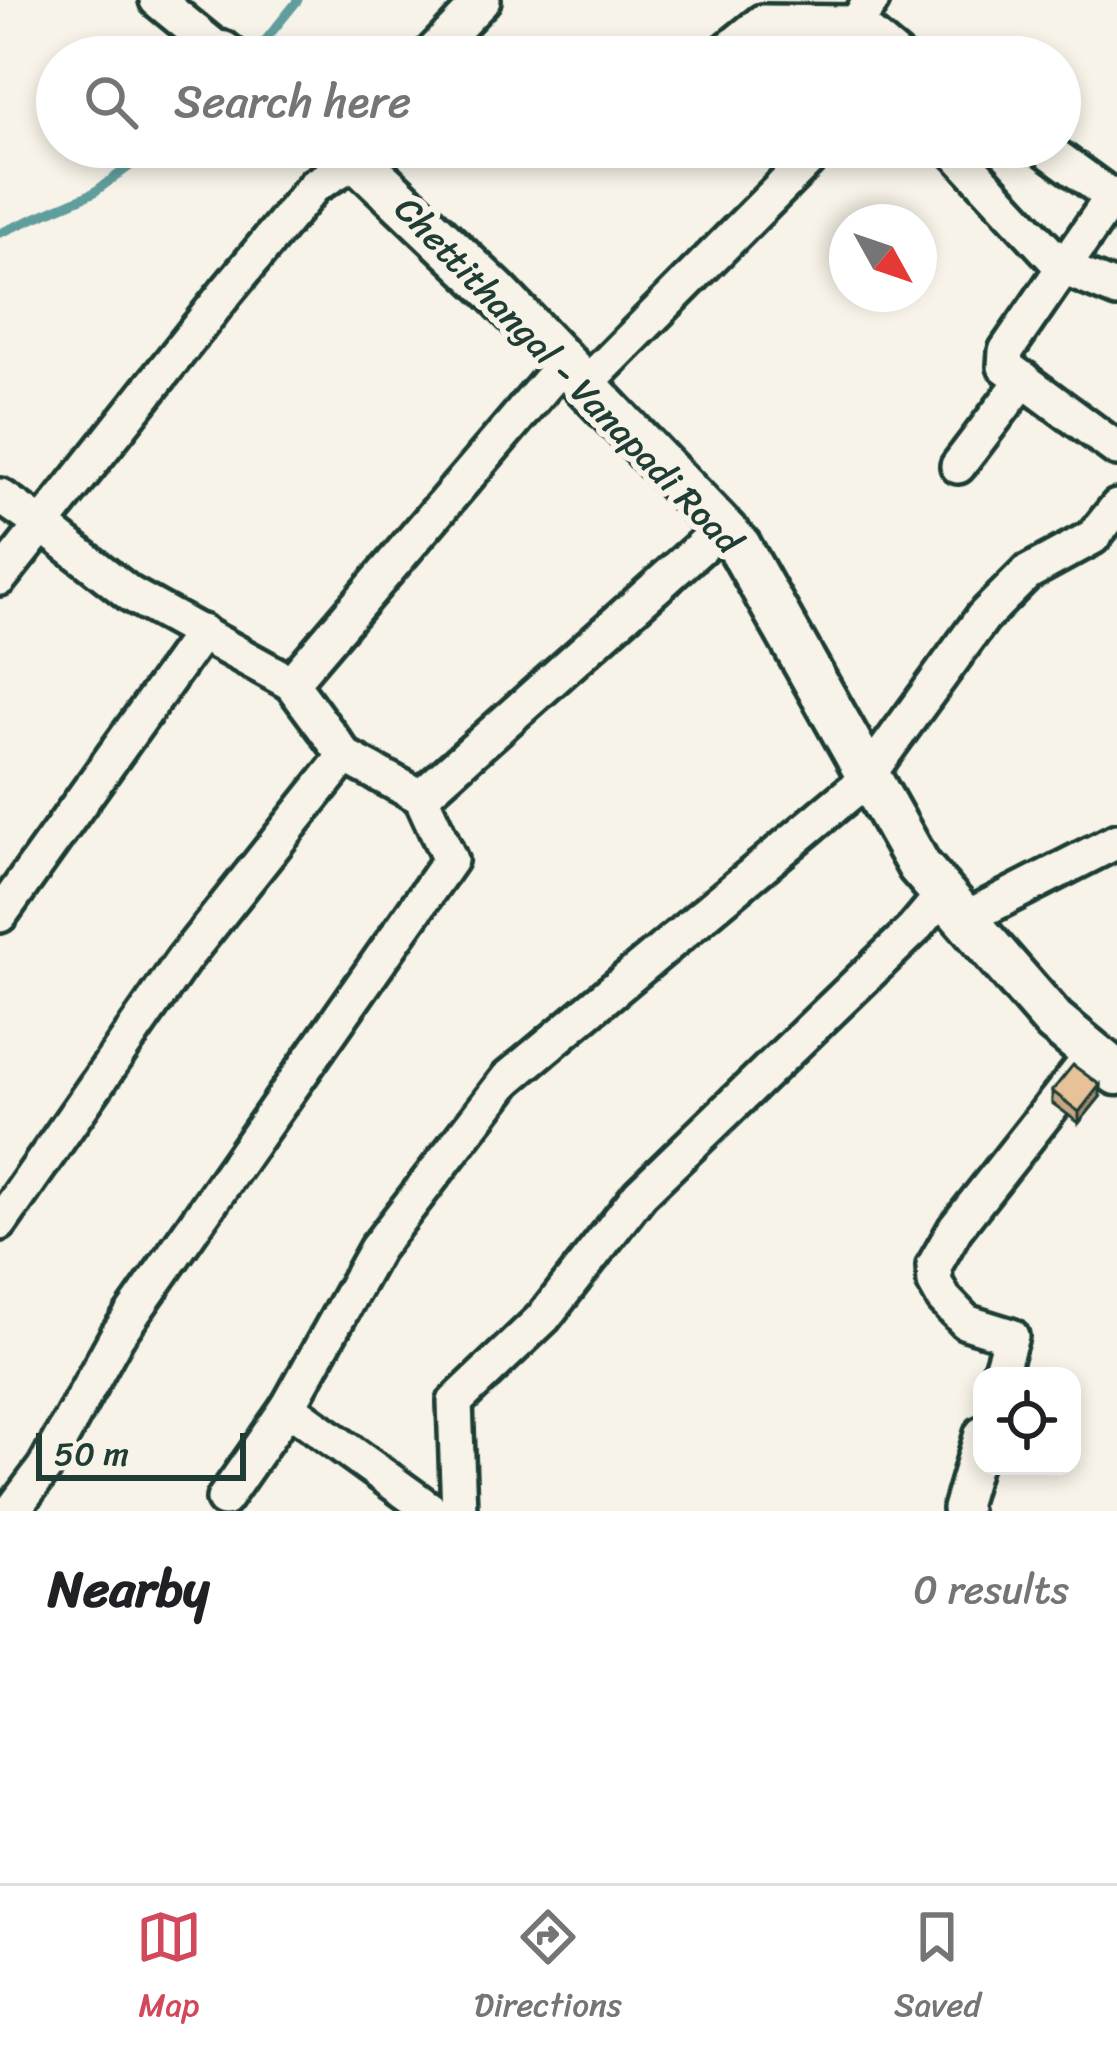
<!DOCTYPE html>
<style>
:root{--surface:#fff;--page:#f6f6f6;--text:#202124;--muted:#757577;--line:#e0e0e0;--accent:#d1495b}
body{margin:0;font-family:Sriracha,sans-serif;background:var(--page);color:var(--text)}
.controls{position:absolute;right:36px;bottom:36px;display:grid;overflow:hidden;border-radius:24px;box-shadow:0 6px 18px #0003}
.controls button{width:108px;height:108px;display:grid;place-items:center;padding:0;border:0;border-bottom:3px solid var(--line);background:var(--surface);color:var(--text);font:60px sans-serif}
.compass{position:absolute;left:829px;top:204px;width:108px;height:108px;border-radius:50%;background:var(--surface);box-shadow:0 6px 18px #0003;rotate:130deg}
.scale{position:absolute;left:36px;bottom:30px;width:210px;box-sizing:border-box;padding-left:12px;border:6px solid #1f3d34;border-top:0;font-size:33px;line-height:42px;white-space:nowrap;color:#1f3d34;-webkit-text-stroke:9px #f7f3e8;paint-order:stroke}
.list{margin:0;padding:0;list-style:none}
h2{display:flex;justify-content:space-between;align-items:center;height:156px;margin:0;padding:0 48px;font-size:51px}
h2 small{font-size:39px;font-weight:400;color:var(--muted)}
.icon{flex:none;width:66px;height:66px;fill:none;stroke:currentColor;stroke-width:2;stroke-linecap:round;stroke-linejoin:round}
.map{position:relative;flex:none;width:1117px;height:1511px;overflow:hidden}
.search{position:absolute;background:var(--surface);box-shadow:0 6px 18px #0003;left:36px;right:36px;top:36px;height:132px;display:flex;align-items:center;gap:30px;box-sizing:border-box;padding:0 42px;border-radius:66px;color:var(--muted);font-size:45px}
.sheet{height:372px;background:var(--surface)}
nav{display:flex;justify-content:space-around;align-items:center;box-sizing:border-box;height:168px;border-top:3px solid var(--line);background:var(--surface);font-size:33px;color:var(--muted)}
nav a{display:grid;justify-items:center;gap:6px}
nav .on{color:var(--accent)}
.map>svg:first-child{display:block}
</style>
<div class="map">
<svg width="1117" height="1511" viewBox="0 0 1117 1511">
<rect width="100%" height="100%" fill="#f7f3e8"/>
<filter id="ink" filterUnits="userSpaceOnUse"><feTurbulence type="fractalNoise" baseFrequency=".00833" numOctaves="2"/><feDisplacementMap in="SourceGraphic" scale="24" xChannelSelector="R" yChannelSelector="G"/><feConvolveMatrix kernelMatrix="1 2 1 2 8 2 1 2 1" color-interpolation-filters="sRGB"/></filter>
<g filter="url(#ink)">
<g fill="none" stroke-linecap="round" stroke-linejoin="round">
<g stroke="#609e9d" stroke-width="9">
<polyline points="263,43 298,0"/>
<polyline points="0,233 93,193 156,147"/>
</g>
<defs>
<g id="minor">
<polyline points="157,0 222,53"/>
<polyline points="872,0 856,23 897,57"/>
<polyline points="428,57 483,0"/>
<polyline points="719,57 762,22 856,23"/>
<polyline points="951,147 1063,268 1117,290"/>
<polyline points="1043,147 1112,197 1006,351 1005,366 1117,449"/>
<polyline points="586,384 821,147"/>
<polyline points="958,466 1024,379"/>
<polyline points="0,496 42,525 227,291 314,186 347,166 353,156"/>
<polyline points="0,578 42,525 130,594 291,683 564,363"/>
<polyline points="421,797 722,528"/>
<polyline points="0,915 202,632"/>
<polyline points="966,918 1117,841"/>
<polyline points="0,1223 183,960 345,756"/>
<polyline points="999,1376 1011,1336 966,1322 944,1299 935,1283 934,1266 955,1229 1081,1069"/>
<polyline points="288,1407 376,1249 507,1079 863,782 983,617 1027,573 1093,537 1117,507"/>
<polyline points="224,1499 288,1407 432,1511"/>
<polyline points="12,1511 45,1467 117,1336 450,860 421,797 345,756 291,683"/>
<polyline points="459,1511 455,1402 544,1317 640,1194 913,930 944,893"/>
<polyline points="963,1511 960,1509 982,1434"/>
</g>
<g id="tertiary">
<polyline points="222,53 227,57"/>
<polyline points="344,147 497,293 739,546 919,866 1054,1021 1117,1073"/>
</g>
</defs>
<use href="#minor" stroke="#1f3d34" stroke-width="42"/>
<use href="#tertiary" stroke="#1f3d34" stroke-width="51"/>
<use href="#minor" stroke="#f7f3e8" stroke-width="33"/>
<use href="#tertiary" stroke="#f7f3e8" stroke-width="42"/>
</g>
<polygon fill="#c7a783" stroke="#1f3d34" stroke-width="3" points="1052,1091 1100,1097 1079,1123 1052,1103"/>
<polygon fill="#a2886a" stroke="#1f3d34" stroke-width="3" points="1100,1085 1100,1097 1079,1123 1079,1112"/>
<polygon fill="#e7c298" stroke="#1f3d34" stroke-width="3" points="1073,1065 1100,1085 1079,1112 1052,1091"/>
</g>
<g text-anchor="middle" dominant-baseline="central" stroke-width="12" stroke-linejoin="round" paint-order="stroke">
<g font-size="36" fill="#1f3d34" stroke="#f7f3e8">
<text transform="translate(568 375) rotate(46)">Chettithangal - Vanapadi Road</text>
</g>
</g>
</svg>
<div class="controls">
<button><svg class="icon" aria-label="locate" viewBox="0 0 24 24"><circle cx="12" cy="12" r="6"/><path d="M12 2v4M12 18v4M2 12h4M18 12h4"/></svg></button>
</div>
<svg class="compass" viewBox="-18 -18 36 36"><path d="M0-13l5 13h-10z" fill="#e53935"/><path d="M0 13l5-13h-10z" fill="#757577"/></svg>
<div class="scale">50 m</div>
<div class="search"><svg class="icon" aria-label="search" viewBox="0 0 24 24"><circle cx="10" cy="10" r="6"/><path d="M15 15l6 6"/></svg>Search here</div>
</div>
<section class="sheet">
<h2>Nearby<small>0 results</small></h2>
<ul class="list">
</ul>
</section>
<nav>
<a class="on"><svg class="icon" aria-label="map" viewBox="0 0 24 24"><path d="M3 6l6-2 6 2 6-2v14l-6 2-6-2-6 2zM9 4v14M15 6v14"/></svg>Map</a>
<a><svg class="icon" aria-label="directions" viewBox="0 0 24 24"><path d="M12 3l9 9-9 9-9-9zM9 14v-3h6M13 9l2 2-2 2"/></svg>Directions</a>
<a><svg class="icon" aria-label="saved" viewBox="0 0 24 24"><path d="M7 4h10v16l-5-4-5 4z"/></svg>Saved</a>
</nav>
